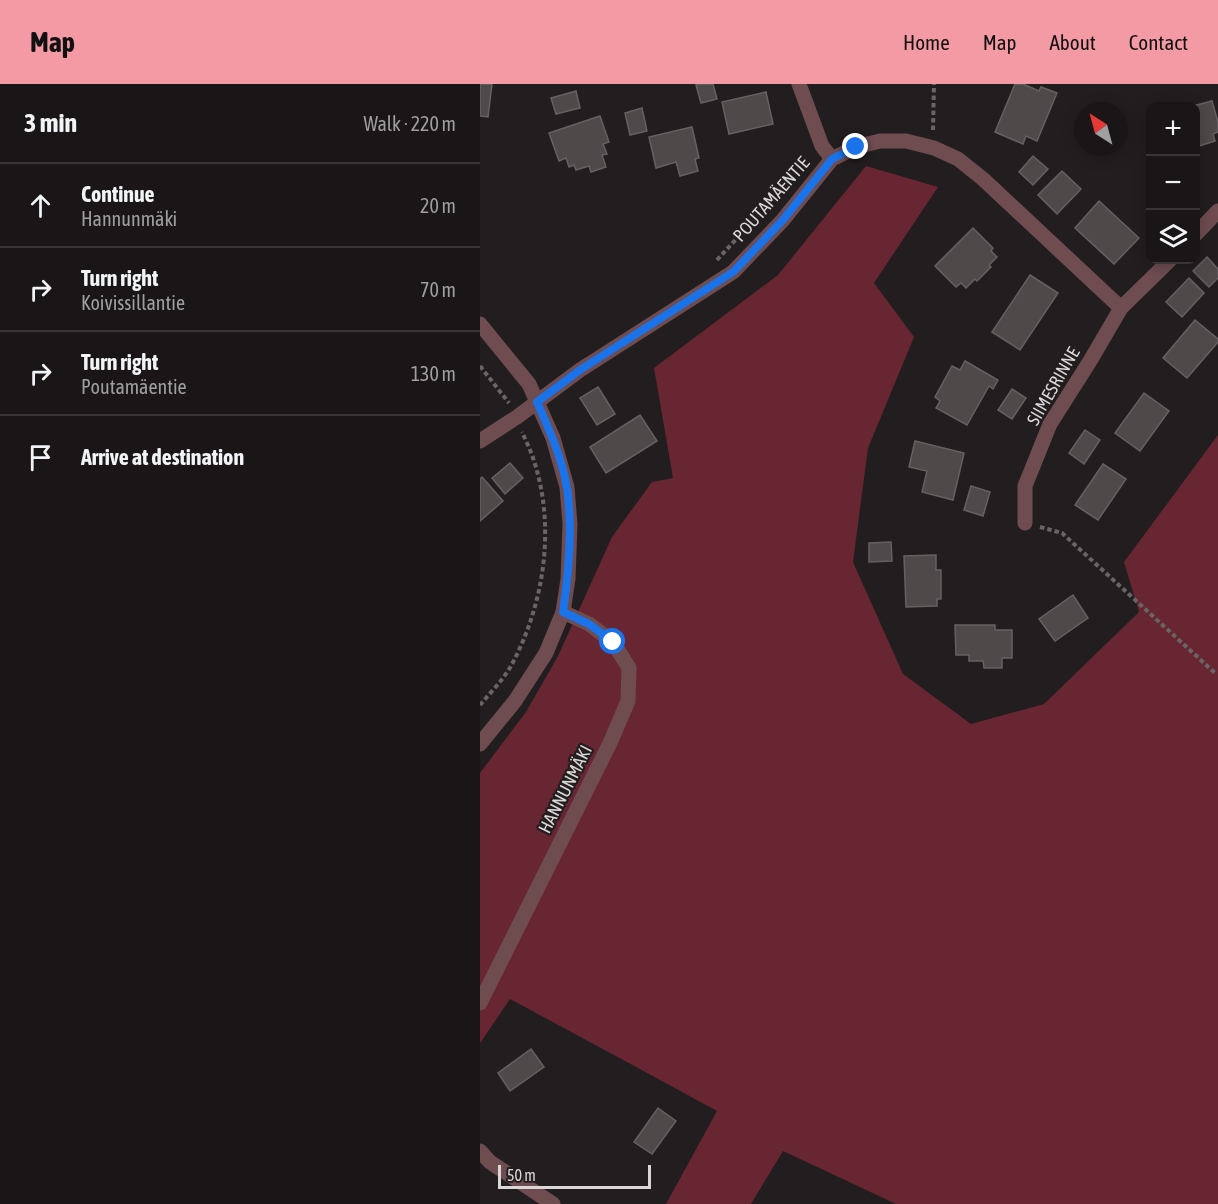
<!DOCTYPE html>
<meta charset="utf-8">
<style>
:root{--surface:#1a1617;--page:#231f20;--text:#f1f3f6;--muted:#9f9fa1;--line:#383536;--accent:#f49aa4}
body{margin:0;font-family:"Asap Condensed",sans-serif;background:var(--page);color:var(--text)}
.controls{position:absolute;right:18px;top:18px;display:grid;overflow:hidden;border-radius:12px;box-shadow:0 3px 15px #0003}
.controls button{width:54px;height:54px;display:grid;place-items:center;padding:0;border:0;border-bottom:2px solid var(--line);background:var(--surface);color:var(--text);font:30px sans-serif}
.compass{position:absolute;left:594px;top:18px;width:54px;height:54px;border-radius:50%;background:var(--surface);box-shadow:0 3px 15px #0003;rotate:324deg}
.scale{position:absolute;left:18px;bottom:15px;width:153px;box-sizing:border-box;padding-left:6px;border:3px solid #dad7d7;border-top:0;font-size:16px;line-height:21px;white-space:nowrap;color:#dad7d7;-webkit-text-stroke:4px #221e1f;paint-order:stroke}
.stop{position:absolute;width:18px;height:18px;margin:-14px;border:4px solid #1a73e8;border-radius:50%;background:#fff}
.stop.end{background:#1a73e8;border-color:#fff;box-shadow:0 2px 6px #0008}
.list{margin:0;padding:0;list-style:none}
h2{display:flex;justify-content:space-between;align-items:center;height:78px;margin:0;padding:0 24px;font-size:26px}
h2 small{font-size:20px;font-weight:400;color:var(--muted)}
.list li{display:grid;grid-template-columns:39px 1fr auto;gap:18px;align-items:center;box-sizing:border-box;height:84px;padding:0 24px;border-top:2px solid var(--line)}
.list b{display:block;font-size:22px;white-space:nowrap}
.list p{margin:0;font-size:20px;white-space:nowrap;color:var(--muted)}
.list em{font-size:20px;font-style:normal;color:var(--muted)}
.icon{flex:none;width:33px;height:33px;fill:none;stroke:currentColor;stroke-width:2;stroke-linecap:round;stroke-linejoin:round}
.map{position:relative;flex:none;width:738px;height:1120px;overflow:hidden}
header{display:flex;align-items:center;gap:36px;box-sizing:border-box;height:84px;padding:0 30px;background:var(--accent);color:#111}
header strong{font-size:28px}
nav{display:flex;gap:33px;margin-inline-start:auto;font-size:21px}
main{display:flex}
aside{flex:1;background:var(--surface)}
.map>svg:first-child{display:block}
</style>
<header>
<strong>Map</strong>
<nav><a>Home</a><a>Map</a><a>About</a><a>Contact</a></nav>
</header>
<main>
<aside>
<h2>3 min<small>Walk · 220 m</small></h2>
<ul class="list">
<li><svg class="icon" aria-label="ahead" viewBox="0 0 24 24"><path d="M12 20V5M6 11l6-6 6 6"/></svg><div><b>Continue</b><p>Hannunmäki</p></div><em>20 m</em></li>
<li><svg class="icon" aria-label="right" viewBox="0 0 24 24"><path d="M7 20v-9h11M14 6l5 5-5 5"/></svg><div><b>Turn right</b><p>Koivissillantie</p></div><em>70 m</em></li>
<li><svg class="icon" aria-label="right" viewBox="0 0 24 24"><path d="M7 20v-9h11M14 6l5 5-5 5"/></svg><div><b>Turn right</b><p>Poutamäentie</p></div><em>130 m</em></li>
<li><svg class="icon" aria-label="arrive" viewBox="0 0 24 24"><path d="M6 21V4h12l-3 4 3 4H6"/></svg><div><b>Arrive at destination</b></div></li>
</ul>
</aside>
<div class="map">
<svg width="738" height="1120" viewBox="0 0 738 1120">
<rect width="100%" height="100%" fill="#221e1f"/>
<polygon fill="#672631" points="386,82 458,103 394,199 434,253 388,364 373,478 423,590 491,640 564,620 659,528 644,478 738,351 738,1120 416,1120 303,1067 271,1120 186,1120 237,1027 158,984 30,915 0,959 0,689 46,628 78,572 132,453 172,398 193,394 174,284 298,191"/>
<g fill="#4e4a4a" stroke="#656061" stroke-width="1.5">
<polygon points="0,0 12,0 8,33 0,32"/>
<polygon points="219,0 233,0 237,15 221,19 216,1"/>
<polygon points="535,0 543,0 559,7 561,3 577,9 557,57 546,52 543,60 515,48"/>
<polygon points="96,7 100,24 76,30 71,14"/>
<polygon points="286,8 293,40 249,50 242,18"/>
<polygon points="732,17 738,38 738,48 733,50 735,57 716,63 716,22 713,22"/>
<polygon points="162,24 167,47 150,51 145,29"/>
<polygon points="120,32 129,58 123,60 127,70 122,71 126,83 111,88 109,82 96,86 94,81 89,83 86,74 79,77 69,49"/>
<polygon points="212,43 219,74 215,75 218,87 200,92 196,78 176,84 169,53"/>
<polygon points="553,72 568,85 553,101 539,88"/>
<polygon points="582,87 601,105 577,130 558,111"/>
<polygon points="619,117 659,154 634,180 595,144"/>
<polygon points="493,144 513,164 511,167 517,173 509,181 511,183 497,197 495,195 486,204 481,199 476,203 455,182"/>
<polygon points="727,173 738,185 738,194 729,203 713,187"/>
<polygon points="550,191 578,209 540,266 512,248"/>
<polygon points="709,194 724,209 702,233 686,218"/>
<polygon points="715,236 738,255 738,258 707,294 683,274"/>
<polygon points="485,277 518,296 513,305 509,302 487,341 456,324 460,317 455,313 472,282 480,286"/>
<polygon points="118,303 135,330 117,341 100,314"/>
<polygon points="532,305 546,314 532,335 518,326"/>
<polygon points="664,309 689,327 660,367 635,349"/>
<polygon points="160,331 177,357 126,389 110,363"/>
<polygon points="605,346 620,356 604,380 589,369"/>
<polygon points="435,357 484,369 473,416 442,408 447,387 429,383"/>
<polygon points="30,379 43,394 25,410 12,394"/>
<polygon points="623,380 646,395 618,436 595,421"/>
<polygon points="2,393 23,417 0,437 0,395"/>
<polygon points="491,402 510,408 503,432 484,426"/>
<polygon points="411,458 412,477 389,478 389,459"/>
<polygon points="456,471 456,486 461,486 461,515 457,515 457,522 426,523 424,472"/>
<polygon points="593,511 608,534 575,557 559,535"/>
<polygon points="475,541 515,541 515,546 532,546 532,574 522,574 522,584 504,584 503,577 489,577 489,571 476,571"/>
<polygon points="51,965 64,983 30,1007 18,989"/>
<polygon points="178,1024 196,1037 172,1070 154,1058"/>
</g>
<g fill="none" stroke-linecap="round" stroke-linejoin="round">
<g stroke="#686565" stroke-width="4" stroke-dasharray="4.5 3" stroke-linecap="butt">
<polyline points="453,46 454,0"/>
<polyline points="237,176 305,102"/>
<polyline points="0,282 29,319"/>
<polyline points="560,443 582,449 735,589"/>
<path d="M0,621C10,609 23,596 31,582C64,521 76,444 54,377C51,367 46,357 42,348"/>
</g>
<g stroke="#6e4c50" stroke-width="15">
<polyline points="319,0 342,62 352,75"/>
<polyline points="716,150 738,127"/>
<polyline points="0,240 49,300 73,354 87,403 90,440 88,495 83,528 66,569 35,617 0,660"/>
<polyline points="0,357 37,333 100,286 253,188 302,137 352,75 376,63 400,57 426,57 454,64 478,75 503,95 641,224"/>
<polyline points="545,439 545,402 570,340 610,277 641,224 690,176"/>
<polyline points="0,919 130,659 148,617 149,584 133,558 109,540 83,528"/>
<polyline points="0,1067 10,1078 73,1120"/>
</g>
</g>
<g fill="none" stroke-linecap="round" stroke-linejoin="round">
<path stroke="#1a73e8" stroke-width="8" d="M133,558L109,540L83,528C89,488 93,445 87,404C82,374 69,345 57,318L100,286L253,188L302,137L352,75L376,63"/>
</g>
<g text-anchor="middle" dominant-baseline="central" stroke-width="4.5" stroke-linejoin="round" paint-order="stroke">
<g font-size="18" fill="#dad7d7" stroke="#221e1f">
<text transform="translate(291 115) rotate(-49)">POUTAMÄENTIE</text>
<text transform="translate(573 302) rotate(-60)">SIIMESRINNE</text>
<text transform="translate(85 705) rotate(-63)">HANNUNMÄKI</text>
</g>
</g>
</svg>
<div class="controls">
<button>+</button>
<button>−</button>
<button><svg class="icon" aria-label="layers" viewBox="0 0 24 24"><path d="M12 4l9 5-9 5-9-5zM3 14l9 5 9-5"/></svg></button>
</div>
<svg class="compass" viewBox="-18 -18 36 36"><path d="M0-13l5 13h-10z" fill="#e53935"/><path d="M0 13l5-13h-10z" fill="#9f9fa1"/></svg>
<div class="scale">50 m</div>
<div class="stop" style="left:133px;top:558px"></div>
<div class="stop end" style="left:376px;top:63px"></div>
</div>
</main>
